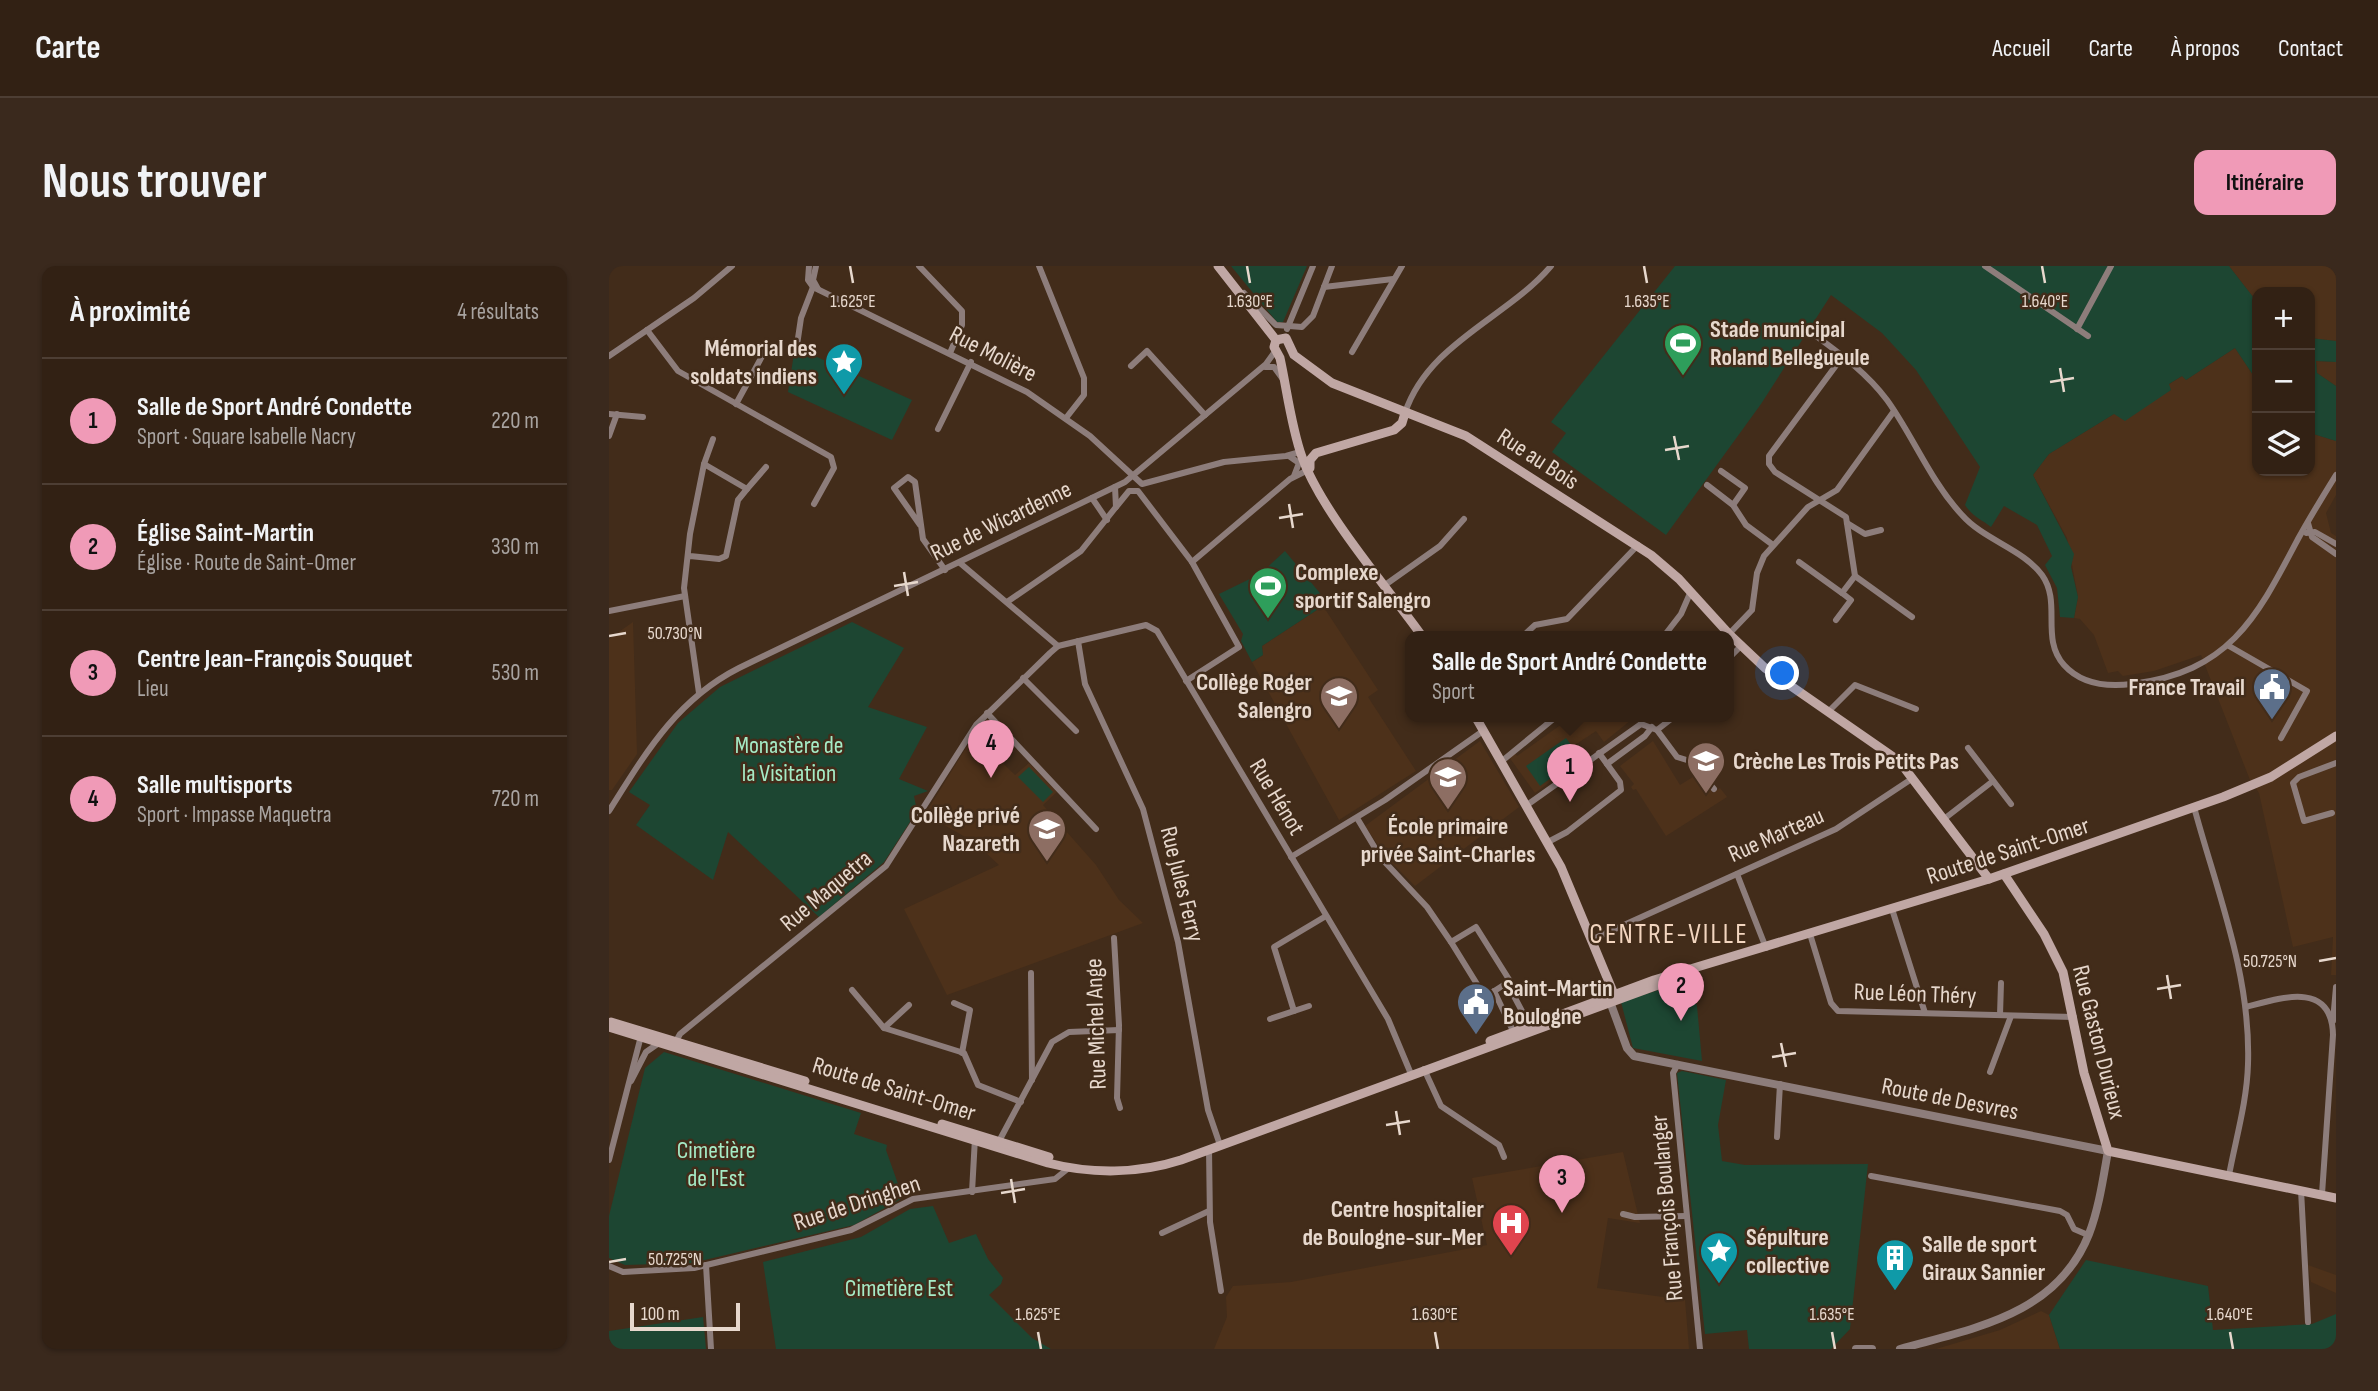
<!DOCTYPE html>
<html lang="fr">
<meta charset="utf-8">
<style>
:root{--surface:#322114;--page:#3a291d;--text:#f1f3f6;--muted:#a8a3a0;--line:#4d3e34;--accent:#f09ab7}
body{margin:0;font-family:"Sofia Sans Condensed",sans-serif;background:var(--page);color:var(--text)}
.controls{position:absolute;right:21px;top:21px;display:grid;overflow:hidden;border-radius:14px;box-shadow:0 2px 5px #0004}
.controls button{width:63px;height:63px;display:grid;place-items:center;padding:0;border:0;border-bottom:2px solid var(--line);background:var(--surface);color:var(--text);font:35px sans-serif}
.scale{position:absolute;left:21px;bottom:18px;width:110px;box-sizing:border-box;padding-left:7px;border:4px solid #e7d8cd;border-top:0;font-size:19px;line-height:24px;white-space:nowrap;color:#e7d8cd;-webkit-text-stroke:5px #422c1a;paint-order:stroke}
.you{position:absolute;left:1174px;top:408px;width:24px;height:24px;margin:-18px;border:5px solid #fff;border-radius:50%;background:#1a73e8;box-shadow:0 0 0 10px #1a73e833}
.badge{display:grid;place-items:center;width:46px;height:46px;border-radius:50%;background:var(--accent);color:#111;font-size:23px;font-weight:700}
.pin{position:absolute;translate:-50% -58px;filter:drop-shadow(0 2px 4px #0008)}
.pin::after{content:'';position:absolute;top:37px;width:24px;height:21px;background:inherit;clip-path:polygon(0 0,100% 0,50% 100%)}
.popup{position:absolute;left:796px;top:365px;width:329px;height:91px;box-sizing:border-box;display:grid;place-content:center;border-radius:14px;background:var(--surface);filter:drop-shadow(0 2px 5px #0005);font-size:23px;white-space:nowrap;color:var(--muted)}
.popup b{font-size:26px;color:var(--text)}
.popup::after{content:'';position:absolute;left:50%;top:100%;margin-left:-14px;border:14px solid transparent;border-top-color:var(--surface)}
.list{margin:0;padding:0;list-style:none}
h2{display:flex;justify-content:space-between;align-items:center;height:91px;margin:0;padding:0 28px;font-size:30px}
h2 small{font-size:23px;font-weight:400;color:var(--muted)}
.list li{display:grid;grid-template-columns:46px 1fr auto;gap:21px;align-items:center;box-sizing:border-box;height:126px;padding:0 28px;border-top:2px solid var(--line)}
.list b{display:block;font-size:26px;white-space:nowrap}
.list p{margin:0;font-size:23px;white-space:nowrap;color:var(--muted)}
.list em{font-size:23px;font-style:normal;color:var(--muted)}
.icon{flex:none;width:38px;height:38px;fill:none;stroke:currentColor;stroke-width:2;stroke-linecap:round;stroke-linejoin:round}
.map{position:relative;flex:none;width:1727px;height:1083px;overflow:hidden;border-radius:14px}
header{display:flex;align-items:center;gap:42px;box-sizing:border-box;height:98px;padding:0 35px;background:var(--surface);border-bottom:2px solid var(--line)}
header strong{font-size:33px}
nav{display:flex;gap:38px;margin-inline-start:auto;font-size:24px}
.intro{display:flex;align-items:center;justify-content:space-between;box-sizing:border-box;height:168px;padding:0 42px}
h1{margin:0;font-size:49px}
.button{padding:18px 32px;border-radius:14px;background:var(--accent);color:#111;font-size:24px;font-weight:700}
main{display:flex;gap:42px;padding:0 42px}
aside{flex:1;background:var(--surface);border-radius:14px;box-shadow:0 2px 5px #0004}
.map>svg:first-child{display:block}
</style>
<header>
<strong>Carte</strong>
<nav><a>Accueil</a><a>Carte</a><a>À propos</a><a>Contact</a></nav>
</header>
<div class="intro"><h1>Nous trouver</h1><a class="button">Itinéraire</a></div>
<main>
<aside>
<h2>À proximité<small>4 résultats</small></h2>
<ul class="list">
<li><span class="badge">1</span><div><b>Salle de Sport André Condette</b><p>Sport · Square Isabelle Nacry</p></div><em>220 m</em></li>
<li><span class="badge">2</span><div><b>Église Saint-Martin</b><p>Église · Route de Saint-Omer</p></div><em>330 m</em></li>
<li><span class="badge">3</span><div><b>Centre Jean-François Souquet</b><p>Lieu</p></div><em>530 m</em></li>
<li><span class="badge">4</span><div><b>Salle multisports</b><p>Sport · Impasse Maquetra</p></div><em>720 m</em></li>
</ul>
</aside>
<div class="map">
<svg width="1727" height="1083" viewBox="0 0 1727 1083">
<rect width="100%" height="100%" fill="#422c1a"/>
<g fill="#4d311a">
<polygon points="1620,0 1727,0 1727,75 1701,72 1701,26 1648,26 1648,36"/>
<polygon points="1626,82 1648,115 1648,205 1701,205 1701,167 1727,175 1727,229 1717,247 1722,267 1727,270 1727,709 1722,709 1724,671 1684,681 1650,527 1641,514 1592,389 1545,405 1514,410 1509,405 1499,407 1485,369 1471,353 1465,352 1469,331 1458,272 1424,209 1440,188 1505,148 1562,124 1559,119 1573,110 1577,114"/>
<polygon points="1707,95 1727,96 1727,120 1708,107"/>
<polygon points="714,340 769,424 759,431 807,505 730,554 643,396 654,389 653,380"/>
<polygon points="24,356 28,488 3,524 0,524 0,373"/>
<polygon points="957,450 1027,450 995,476 987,465 966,479 974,492 926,527 900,491 906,487 908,490 953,458 951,455"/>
<polygon points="365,469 406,509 420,497 448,526 434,539 487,599 510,634 534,657 338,729 295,643 390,599 365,576 316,548"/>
<polygon points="871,475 910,541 806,620 778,592 756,560"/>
<polygon points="1044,475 1071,519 1084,511 1088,516 1094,512 1104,527 1111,522 1118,531 1057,570 1027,523 1024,524 1022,521 1025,518 1011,500"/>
<polygon points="1014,886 1031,957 999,952 988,1022 1076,1034 1080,1083 605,1083 618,1051 617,1031 624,1020 682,1016 878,979 863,912"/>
<polygon points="1699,999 1727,1009 1727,1027 1702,1016"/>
<polygon points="1432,1045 1440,1049 1451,1083 1327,1083 1391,1064"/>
</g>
<g fill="#1d4632">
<polygon points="622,0 698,0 674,56 668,56"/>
<path d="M1066,0H1620L1648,36V115L1626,82L1577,114L1573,110L1560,118L1562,124L1516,155L1505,148L1440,188L1424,209L1465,288L1462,301L1469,331L1465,352L1451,351L1448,322L1436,299L1443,290L1428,259L1395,240L1382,261C1372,253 1365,252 1356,239L1371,201L1307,104L1273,67L1222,29L1152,138L1057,269L943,186L957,167L942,156Z"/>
<polygon points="1701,72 1727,75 1727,96 1707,95 1708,107 1727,120 1727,175 1701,167"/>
<polygon points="186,81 303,134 283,174 179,126"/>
<polygon points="676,285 715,332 714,340 653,380 654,389 643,396 632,375 634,368 610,328 651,308"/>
<polygon points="243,356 295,382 259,441 318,461 290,513 319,525 305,530 308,545 275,596 210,651 119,566 104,614 27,559 41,539 20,526 69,457 111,421"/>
<polygon points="957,472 971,491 931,520 917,500"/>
<polygon points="420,501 444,526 434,536 409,511"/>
<polygon points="1078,715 1088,740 1093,795 1024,782 1012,736"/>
<polygon points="55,786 252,847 245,868 278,879 277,884 294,932 245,959 83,997 16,999 0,992 0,950 36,802"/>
<polygon points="1073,805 1117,814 1109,859 1113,895 1136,899 1259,898 1241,1063 1222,1083 1140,1083 1138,1064 1096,1068 1068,807"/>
<polygon points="324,940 340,977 367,968 379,993 394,1012 392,1018 380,1029 423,1072 442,1083 167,1083 154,996 252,971 301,943"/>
<polygon points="1477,994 1599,1020 1604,1064 1703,1058 1727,1048 1727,1083 1451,1083 1440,1049"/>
<polygon points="94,1051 97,1083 0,1083 0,1065"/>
</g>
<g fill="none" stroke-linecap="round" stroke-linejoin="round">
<g stroke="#8d7d7b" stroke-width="6">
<polyline points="200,0 199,14 204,21 418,126 481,170 533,218 615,196 677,190 691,186"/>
<polyline points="207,0 204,14 209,23"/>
<polyline points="310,0 353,45 353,59 341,87"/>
<polyline points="430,0 475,112 475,129 457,152"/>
<polyline points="1376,0 1479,70"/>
<polyline points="715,21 784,13"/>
<polyline points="635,27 667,59 693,61 704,50 723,0"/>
<polyline points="678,63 704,0"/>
<polyline points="1468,63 1502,0"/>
<polyline points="38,64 69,105 222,191 225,202 205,238"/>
<path d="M1203,67C1230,87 1257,106 1278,134C1304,170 1322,216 1353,249C1375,274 1414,283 1433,309C1453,337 1431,372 1455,399C1472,418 1499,421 1523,418C1621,406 1648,351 1689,273C1701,251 1714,230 1727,209"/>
<polyline points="188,79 192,52 204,21"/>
<polyline points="743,86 793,0"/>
<polyline points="0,90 85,32 123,0"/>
<polyline points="1234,90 1160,190 1160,198 1166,206 1237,251 1246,310 1303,351"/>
<polyline points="522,100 538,85 596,149"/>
<polyline points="656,101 665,101 673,112"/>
<polyline points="127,138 157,83"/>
<path d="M796,147C819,77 898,52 942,0"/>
<polyline points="0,148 34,151"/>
<polyline points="329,163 362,96"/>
<polyline points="0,170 8,148"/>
<polyline points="680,190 690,197 685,210"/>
<polyline points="95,198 104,173"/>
<polyline points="1112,205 1136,222 1124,239"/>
<polyline points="1098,219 1124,239 1137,259 1164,279"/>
<polyline points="138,223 157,201"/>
<polyline points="483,232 498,254"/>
<polyline points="507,241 520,225 529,225 583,296 630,381 577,415"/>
<polyline points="1238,257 1256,268 1272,264"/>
<polyline points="1699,257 1703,271 1727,288"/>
<polyline points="311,259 285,222 299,211 306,216 314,273 336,304"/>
<polyline points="1697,267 1706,266 1727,278"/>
<polyline points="81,290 110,293 117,290 129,234 138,223 95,198 81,268 75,322 90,427"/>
<polyline points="583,296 681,213 701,203"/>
<polyline points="1190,296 1233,327"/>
<polyline points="351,297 449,380"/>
<polyline points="776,319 831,280 855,253"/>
<polyline points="398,336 472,285 507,241 506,221"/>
<polyline points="0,345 76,330"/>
<polyline points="1227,354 1242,334 1233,327 1246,310"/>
<polyline points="1120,368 1143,344 1148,307 1155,290 1199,241 1228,224 1285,145"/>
<polyline points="914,370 926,359 958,353 1029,279"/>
<polyline points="1055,370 1072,348 1082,325"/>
<polyline points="469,375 476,418 534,543 569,676 599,844 611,879"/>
<polyline points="1620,380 1698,425 1672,472"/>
<polyline points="1120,392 1132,380"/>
<polyline points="414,412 467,465"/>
<polyline points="1219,446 1246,419 1307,443"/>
<polyline points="378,447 487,563"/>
<polyline points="1048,464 1066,450"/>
<polyline points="1359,482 1402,538"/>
<polyline points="893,495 948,450"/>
<polyline points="998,498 1036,470 1043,461"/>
<polyline points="918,539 1032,458 1048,464 1068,491 1081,495 1105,523"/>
<path d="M1585,541C1608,626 1642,709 1639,798C1638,835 1627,872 1620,909"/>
<path d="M0,545C36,488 67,434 130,402L516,216L657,98L667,84"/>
<polyline points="1723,547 1695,555 1684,517 1690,511 1727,497"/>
<polyline points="748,552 772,592 818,641 842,676"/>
<polyline points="1335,553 1384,515"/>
<polyline points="939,576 958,566 1012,524 1011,516 990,487"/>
<polyline points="682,591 776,534 874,465"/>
<polyline points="1128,608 1157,682"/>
<polyline points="1283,643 1316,747"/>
<polygon points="867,661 901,715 876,731 842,676"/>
<polyline points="1201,668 1222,737 1229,745 1465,751"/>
<polyline points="505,672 510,759 508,832 511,842"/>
<polyline points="984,673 1227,563 1304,512"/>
<polyline points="422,707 423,814"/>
<polyline points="898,717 922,762"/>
<polyline points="243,724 275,762 355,787 369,819 412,836"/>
<polyline points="885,725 906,769"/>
<polyline points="345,737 361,744 353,787"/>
<path d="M1637,741C1671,732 1723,714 1724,769L1713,928"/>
<polyline points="685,745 665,681 717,650"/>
<polyline points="1391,749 1392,717"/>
<polyline points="661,753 700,740"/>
<polyline points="1724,755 1727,721"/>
<polyline points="275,762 300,739"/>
<polyline points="65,779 71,768 277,600 367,459 441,387 449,380 537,359 548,365 779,753 802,808"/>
<polyline points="1069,798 1064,807 1091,1083"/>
<polyline points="815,803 832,840 890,879 895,891"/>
<polyline points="1381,806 1402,750"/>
<polyline points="22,815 37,786 50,777"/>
<polyline points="1168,871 1171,818"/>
<polyline points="388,879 443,776 460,766 510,764"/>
<polyline points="600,883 601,956 612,1025"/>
<polyline points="0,894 32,770"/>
<polyline points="1262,910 1451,945 1458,949 1465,963 1479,969"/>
<polyline points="1692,924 1699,1056"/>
<polyline points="363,926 366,872"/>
<polyline points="1014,948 1026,951 1077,950"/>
<polyline points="553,967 600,945"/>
<polyline points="97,999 102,1083"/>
<polyline points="0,1000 14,1006 85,1002 242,964 304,933 446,913 461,901"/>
</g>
<g stroke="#8d7d7b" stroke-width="8">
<path d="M1000,733L1018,782L1025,790L1499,885C1494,913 1490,942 1480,968C1448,1049 1365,1062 1291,1083"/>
<polyline points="1247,1083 1263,1083"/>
</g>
<g stroke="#c0a7a4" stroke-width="9">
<polyline points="609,0 667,74"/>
<polyline points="667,74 677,72 685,89 723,117 857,170 1042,289 1070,313 1120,368 1156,402 1290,495 1380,613"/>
<path d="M667,74L665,81L671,92C678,124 682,160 693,191C712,245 778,321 813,370"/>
<polyline points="701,202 701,194 707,187 785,164 793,157 796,147"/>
<polyline points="866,450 952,601 1007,733"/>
<polyline points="1395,608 1435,668 1454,706 1475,807 1499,885 1727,932"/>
<polyline points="2,756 196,815"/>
<path d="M0,761L439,897C482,908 529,908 572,894L1049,719L1071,708"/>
<polyline points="881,775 1045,714 1380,613 1614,531 1662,511 1727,470"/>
<polyline points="333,858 440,891"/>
</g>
</g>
<path fill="none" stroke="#e7d8cd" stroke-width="2.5" d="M241,0L244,17M638,0L641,17M1035,0L1038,17M1433,0L1436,17M1451,102L1455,126M1441,116L1465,112M1065,170L1070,194M1056,184L1080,180M680,238L684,262M670,252L694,248M295,306L299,330M285,320L309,316M0,370L17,367M1710,695L1727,692M1558,709L1562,733M1548,723L1572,719M1172,777L1177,801M1163,791L1187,787M787,845L791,869M777,859L801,855M402,913L406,937M392,927L416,923M0,996L17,993M429,1066L432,1083M826,1066L829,1083M1223,1066L1226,1083M1621,1066L1624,1083"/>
<defs>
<symbol id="stadium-pin" viewBox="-11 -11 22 30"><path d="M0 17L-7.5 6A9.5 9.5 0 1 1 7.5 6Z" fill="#2e9e5b" stroke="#422c1a"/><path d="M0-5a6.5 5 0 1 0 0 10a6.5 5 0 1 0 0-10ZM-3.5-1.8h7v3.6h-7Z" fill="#fff"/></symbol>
<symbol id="sight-pin" viewBox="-11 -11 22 30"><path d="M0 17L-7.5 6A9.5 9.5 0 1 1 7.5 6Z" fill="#0f9aa8" stroke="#422c1a"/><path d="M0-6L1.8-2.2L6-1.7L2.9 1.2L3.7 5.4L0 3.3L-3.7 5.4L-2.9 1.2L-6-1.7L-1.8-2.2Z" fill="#fff"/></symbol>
<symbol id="civic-pin" viewBox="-11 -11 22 30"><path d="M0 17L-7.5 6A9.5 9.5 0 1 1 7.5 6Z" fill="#5c6f8a" stroke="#422c1a"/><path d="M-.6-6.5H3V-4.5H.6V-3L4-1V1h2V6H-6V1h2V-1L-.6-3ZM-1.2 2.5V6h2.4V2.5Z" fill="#fff"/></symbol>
<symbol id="school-pin" viewBox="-11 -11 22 30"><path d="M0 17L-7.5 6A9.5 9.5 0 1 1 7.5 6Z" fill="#8d6e63" stroke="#422c1a"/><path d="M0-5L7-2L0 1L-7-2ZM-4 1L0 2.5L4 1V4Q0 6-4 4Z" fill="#fff"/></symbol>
<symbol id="hospital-pin" viewBox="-11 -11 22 30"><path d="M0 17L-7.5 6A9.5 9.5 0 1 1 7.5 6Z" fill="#e0444e" stroke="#422c1a"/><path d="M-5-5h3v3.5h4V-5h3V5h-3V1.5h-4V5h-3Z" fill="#fff"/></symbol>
<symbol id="building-pin" viewBox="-11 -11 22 30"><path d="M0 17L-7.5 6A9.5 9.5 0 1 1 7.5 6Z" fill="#0f9aa8" stroke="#422c1a"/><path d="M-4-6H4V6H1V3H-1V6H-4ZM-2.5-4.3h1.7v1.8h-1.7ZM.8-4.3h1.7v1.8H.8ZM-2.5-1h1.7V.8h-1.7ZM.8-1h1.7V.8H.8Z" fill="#fff"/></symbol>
</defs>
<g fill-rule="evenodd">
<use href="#stadium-pin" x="1052" y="55" width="44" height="60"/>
<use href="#sight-pin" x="213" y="74" width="44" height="60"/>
<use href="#stadium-pin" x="637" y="298" width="44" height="60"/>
<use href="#civic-pin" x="1641" y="399" width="44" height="60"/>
<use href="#school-pin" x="708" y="408" width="44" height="60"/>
<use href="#school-pin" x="1075" y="473" width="44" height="60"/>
<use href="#school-pin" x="817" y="489" width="44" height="60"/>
<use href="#school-pin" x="416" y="541" width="44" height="60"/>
<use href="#civic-pin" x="845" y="714" width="44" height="60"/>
<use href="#hospital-pin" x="880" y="935" width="44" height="60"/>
<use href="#sight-pin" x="1088" y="963" width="44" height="60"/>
<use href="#building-pin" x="1264" y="970" width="44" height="60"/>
</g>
<g text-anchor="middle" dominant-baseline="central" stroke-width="5" stroke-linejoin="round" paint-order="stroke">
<g font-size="24" font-weight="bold" fill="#e7d8cd" stroke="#422c1a" text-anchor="start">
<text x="1101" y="63">Stade municipal<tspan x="1101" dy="28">Roland Bellegueule</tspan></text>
<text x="208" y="82" text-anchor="end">Mémorial des<tspan x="208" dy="28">soldats indiens</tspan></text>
<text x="686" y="306">Complexe<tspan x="686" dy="28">sportif Salengro</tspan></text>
<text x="703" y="416" text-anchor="end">Collège Roger<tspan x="703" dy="28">Salengro</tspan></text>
<text x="1636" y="421" text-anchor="end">France Travail</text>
<text x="1124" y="495">Crèche Les Trois Petits Pas</text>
<text x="411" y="549" text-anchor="end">Collège privé<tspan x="411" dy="28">Nazareth</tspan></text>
<text x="839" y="560" text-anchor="middle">École primaire<tspan x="839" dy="28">privée Saint-Charles</tspan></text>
<text x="894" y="722">Saint-Martin<tspan x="894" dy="28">Boulogne</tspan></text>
<text x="875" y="943" text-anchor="end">Centre hospitalier<tspan x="875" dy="28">de Boulogne-sur-Mer</tspan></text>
<text x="1137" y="971">Sépulture<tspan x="1137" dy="28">collective</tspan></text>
<text x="1313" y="978">Salle de sport<tspan x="1313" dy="28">Giraux Sannier</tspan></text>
</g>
<g font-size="24" fill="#e7d8cd" stroke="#422c1a">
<text transform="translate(384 88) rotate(27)">Rue Molière</text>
<text transform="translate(929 193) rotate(33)">Rue au Bois</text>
<text transform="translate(392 255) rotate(-26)">Rue de Wicardenne</text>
<text transform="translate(668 531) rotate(59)">Rue Hénot</text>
<text transform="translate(1167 569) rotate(-24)">Rue Marteau</text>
<text transform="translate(1399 585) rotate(-18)">Route de Saint-Omer</text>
<text transform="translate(573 618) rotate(76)">Rue Jules Ferry</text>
<text transform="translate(217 625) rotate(-40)">Rue Maquetra</text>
<text transform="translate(1306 728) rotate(2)">Rue Léon Théry</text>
<text transform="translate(487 758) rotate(-92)">Rue Michel Ange</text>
<text transform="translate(1490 776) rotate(76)">Rue Gaston Durieux</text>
<text transform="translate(285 823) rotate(17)">Route de Saint-Omer</text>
<text transform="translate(1341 833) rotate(11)">Route de Desvres</text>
<text transform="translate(248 937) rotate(-18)">Rue de Dringhen</text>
<text transform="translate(1058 942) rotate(-95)">Rue François Boulanger</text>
</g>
<g font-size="24" fill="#a5ebc6" stroke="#422c1a">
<text x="180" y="479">Monastère de<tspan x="180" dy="28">la Visitation</tspan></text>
<text x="107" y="884">Cimetière<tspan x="107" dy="28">de l'Est</tspan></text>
<text x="290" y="1022">Cimetière Est</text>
</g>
<g font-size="28" letter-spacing="2" fill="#f2d5bf" stroke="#422c1a">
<text x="1060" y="668">CENTRE-VILLE</text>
</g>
</g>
<g font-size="18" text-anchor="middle" fill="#e7d8cd" stroke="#422c1a" stroke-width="5" stroke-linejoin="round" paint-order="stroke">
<text x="244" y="41">1.625°E</text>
<text x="641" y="41">1.630°E</text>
<text x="1038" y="41">1.635°E</text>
<text x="1436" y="41">1.640°E</text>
<text x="66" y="373">50.730°N</text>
<text x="1661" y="701">50.725°N</text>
<text x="66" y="999">50.725°N</text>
<text x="429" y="1054">1.625°E</text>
<text x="826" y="1054">1.630°E</text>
<text x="1223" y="1054">1.635°E</text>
<text x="1621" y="1054">1.640°E</text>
</g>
</svg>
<div class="controls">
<button>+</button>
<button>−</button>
<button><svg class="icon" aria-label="layers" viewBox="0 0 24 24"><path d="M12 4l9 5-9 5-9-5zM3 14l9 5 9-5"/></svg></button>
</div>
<div class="scale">100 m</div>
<div class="you"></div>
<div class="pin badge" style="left:961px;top:536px">1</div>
<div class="popup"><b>Salle de Sport André Condette</b>Sport</div>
<div class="pin badge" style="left:1072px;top:755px">2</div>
<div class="pin badge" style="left:953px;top:947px">3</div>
<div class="pin badge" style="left:382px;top:512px">4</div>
</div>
</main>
